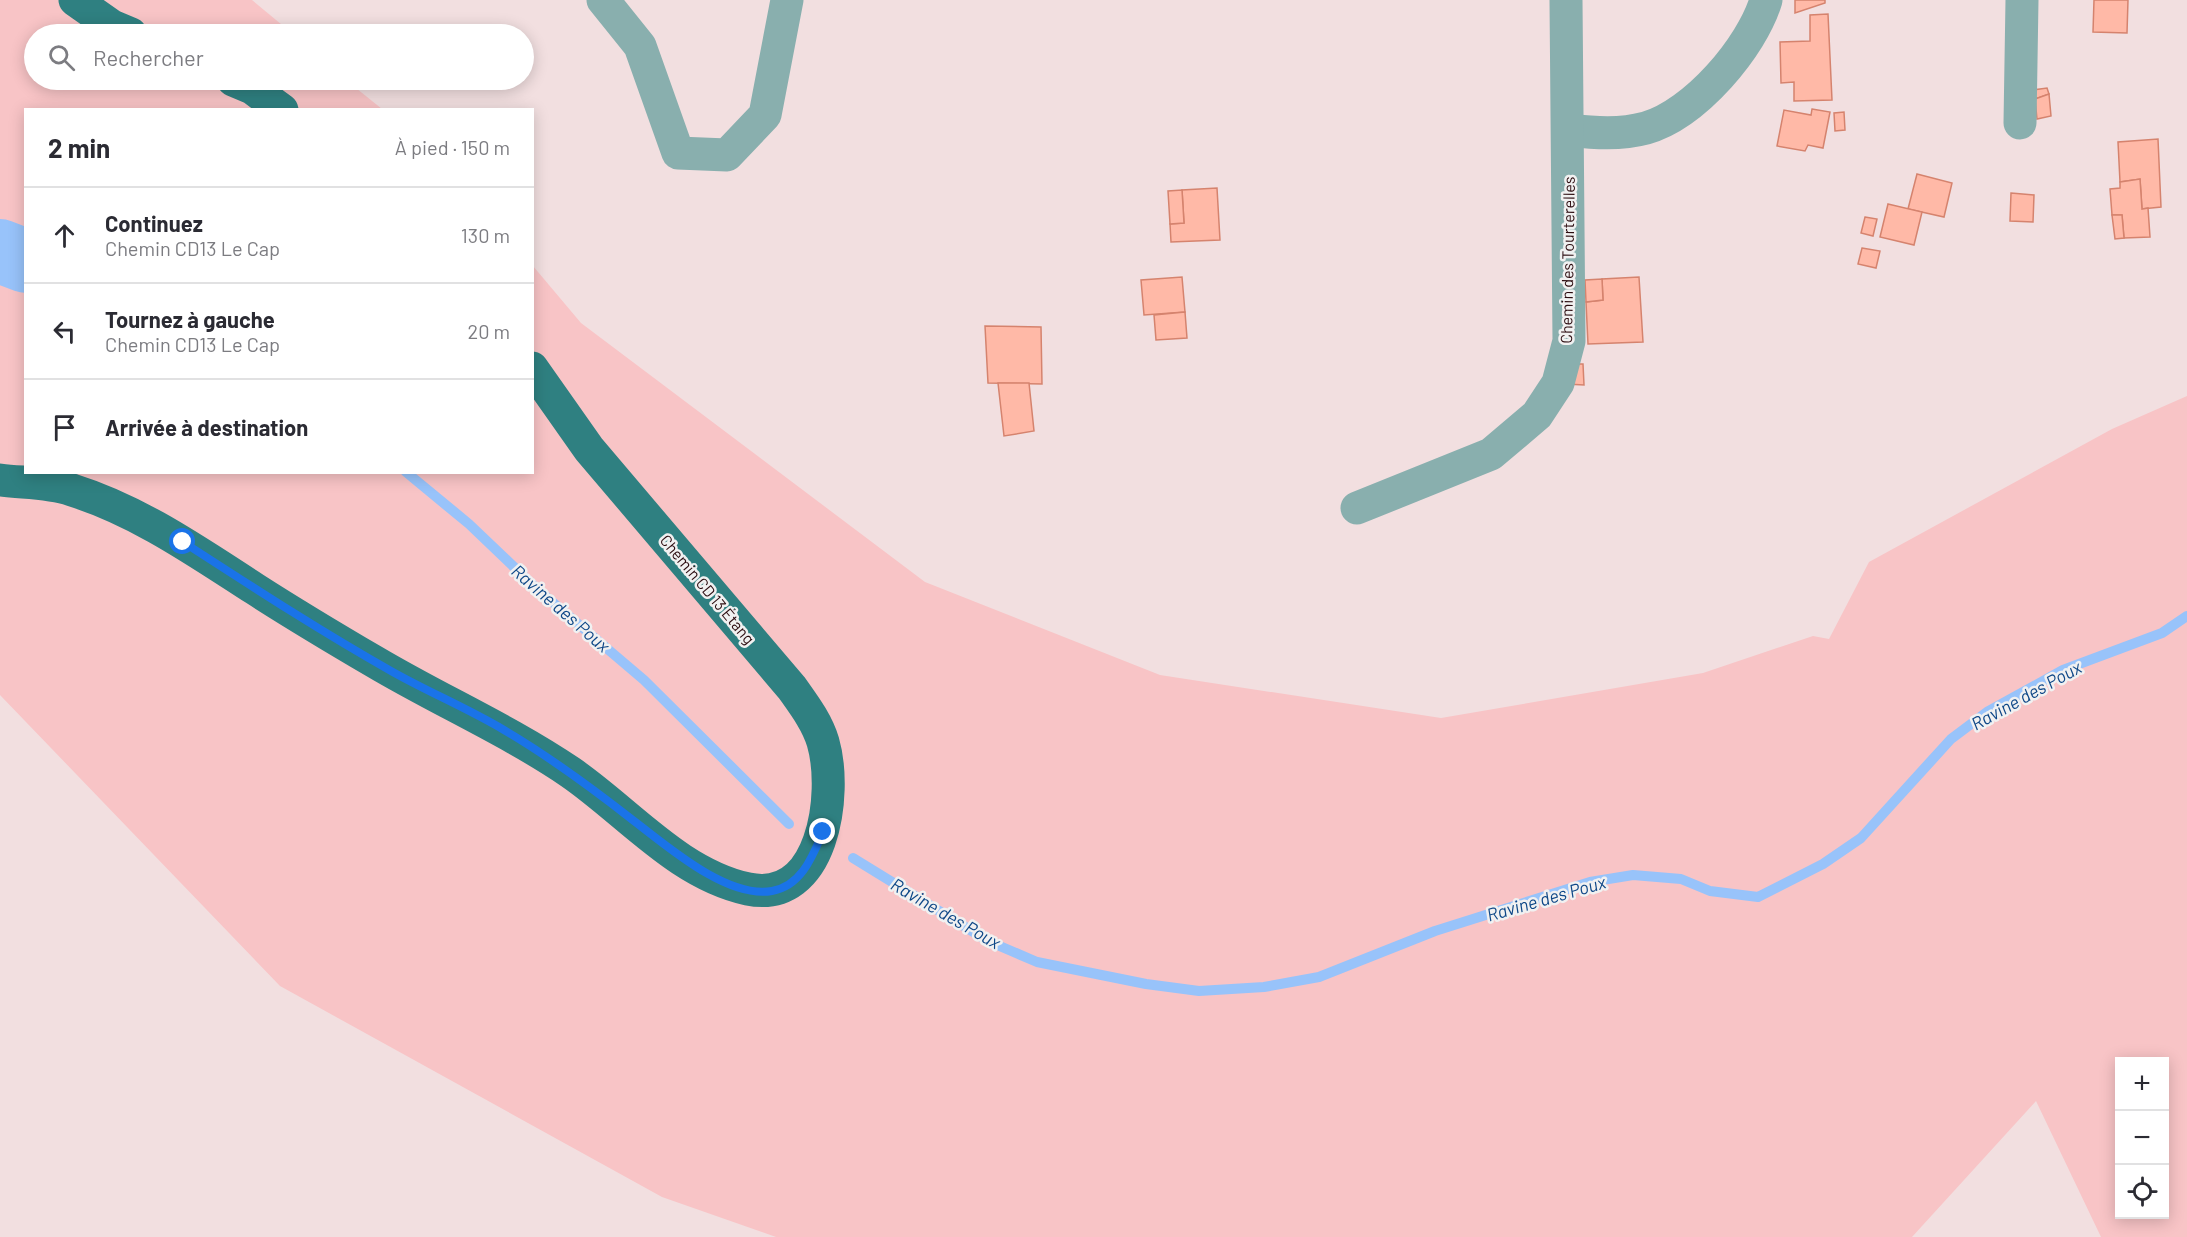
<!DOCTYPE html>
<html lang="fr">
<meta charset="utf-8">
<style>
:root{--surface:#fff;--page:#f7f7f7;--text:#2b2b33;--muted:#7c7c81;--line:#e1e1e2}
body{margin:0;font-family:Barlow,sans-serif;background:var(--page);color:var(--text)}
.controls{position:absolute;right:18px;bottom:18px;display:grid;overflow:hidden;border-radius:0px;box-shadow:0 3px 15px #0003}
.controls button{width:54px;height:54px;display:grid;place-items:center;padding:0;border:0;border-bottom:2px solid var(--line);background:var(--surface);color:var(--text);font:30px sans-serif}
.stop{position:absolute;width:18px;height:18px;margin:-14px;border:4px solid #1a73e8;border-radius:50%;background:#fff}
.stop.end{background:#1a73e8;border-color:#fff;box-shadow:0 2px 6px #0008}
.list{margin:0;padding:0;list-style:none}
h2{display:flex;justify-content:space-between;align-items:center;height:78px;margin:0;padding:0 24px;font-size:26px}
h2 small{font-size:20px;font-weight:400;color:var(--muted)}
.list li{display:grid;grid-template-columns:39px 1fr auto;gap:18px;align-items:center;box-sizing:border-box;height:96px;padding:0 24px;border-top:2px solid var(--line)}
.list b{display:block;font-size:22px;white-space:nowrap}
.list p{margin:0;font-size:20px;white-space:nowrap;color:var(--muted)}
.list em{font-size:20px;font-style:normal;color:var(--muted)}
.icon{flex:none;width:33px;height:33px;fill:none;stroke:currentColor;stroke-width:2;stroke-linecap:round;stroke-linejoin:round}
.map{position:relative;flex:none;width:2187px;height:1237px;overflow:hidden}
.search{position:absolute;background:var(--surface);box-shadow:0 3px 15px #0003;left:24px;top:24px;width:510px;height:66px;display:flex;align-items:center;gap:15px;box-sizing:border-box;padding:0 21px;border-radius:33px;color:var(--muted);font-size:22px}
.panel{position:absolute;background:var(--surface);box-shadow:0 3px 15px #0003;left:24px;top:108px;width:510px;height:366px;border-radius:0px}
.map>svg:first-child{display:block}
</style>
<div class="map">
<svg width="2187" height="1237" viewBox="0 0 2187 1237">
<rect width="100%" height="100%" fill="#f2dfe0"/>
<path fill="#f8c4c6" fill-rule="evenodd" d="M0,0H252L293,34H34V80H346L382,109L26,110V472H532L533,266L581,323L925,582L1160,675L1441,718L1703,673L1813,636L1829,639L1869,562L2112,429L2187,396V1237H2101L2036,1101L1912,1237H776L662,1197L280,986L0,695ZM2120,1062H2164V1214H2120Z"/>
<g fill="none" stroke-linecap="round" stroke-linejoin="round">
<g stroke="#98c3fa" stroke-width="10">
<polyline points="406,472 469,524 537,589 644,680 789,824"/>
<polyline points="853,858 988,941 1037,962 1146,984 1199,991 1264,987 1319,977 1435,931 1590,882 1633,875 1681,879 1710,891 1758,897 1823,864 1861,838 1951,739 1987,712 2063,670 2162,633 2187,616"/>
</g>
<polyline stroke="#98c3fa" stroke-width="64" points="0,251 26,261"/>
</g>
<g fill="#ffb9a7" stroke="#d5836e" stroke-width="1.5">
<polygon points="1795,0 1825,0 1825,3 1795,13"/>
<polygon points="2094,0 2128,0 2127,33 2093,32"/>
<polygon points="1828,14 1832,100 1794,101 1794,82 1781,83 1780,42 1810,41 1810,15"/>
<polygon points="2047,88 2049,94 2035,99 2033,90"/>
<polygon points="2049,94 2051,116 2037,119 2035,99"/>
<polygon points="1812,109 1830,112 1823,148 1808,145 1805,151 1777,146 1784,110 1811,115"/>
<polygon points="1844,112 1845,130 1835,131 1834,113"/>
<polygon points="2158,139 2161,207 2142,209 2140,179 2120,182 2118,142"/>
<polygon points="1917,174 1952,183 1944,217 1908,209"/>
<polygon points="2140,179 2142,209 2148,208 2150,237 2124,238 2122,215 2112,215 2110,189 2120,188 2120,182"/>
<polygon points="1217,188 1220,240 1171,242 1170,224 1184,223 1182,190"/>
<polygon points="1182,190 1184,223 1170,224 1168,191"/>
<polygon points="2011,193 2034,195 2033,222 2010,221"/>
<polygon points="1888,204 1922,212 1914,245 1880,237"/>
<polygon points="2112,215 2122,215 2124,238 2115,239"/>
<polygon points="1865,217 1877,219 1873,236 1861,233"/>
<polygon points="1862,248 1880,251 1876,268 1858,264"/>
<polygon points="1182,277 1185,312 1144,315 1141,280"/>
<polygon points="1639,277 1643,342 1588,344 1586,302 1603,300 1602,279"/>
<polygon points="1602,279 1603,300 1586,302 1585,280"/>
<polygon points="1185,312 1187,338 1156,340 1154,315"/>
<polygon points="985,326 1041,327 1042,384 988,383"/>
<polygon points="1564,364 1583,364 1584,385 1566,384"/>
<polygon points="998,383 1029,383 1034,431 1004,436"/>
</g>
<g fill="none" stroke-linecap="round" stroke-linejoin="round">
<g stroke="#89afae" stroke-width="33">
<polyline points="603,0 640,46 678,153 727,155 765,115 787,0"/>
<polyline points="2020,123 2022,0"/>
<path d="M1568,130C1595,133 1620,135 1646,128C1695,114 1752,47 1766,0"/>
<polyline points="1357,508 1491,454 1537,415 1558,383 1569,341 1566,0"/>
</g>
<g stroke="#2f8081" stroke-width="33">
<polyline points="75,0 112,26 131,34"/>
<polyline points="233,80 252,88 282,110"/>
<path d="M0,480C23,483 50,482 72,490C139,511 196,551 255,589C294,614 334,638 375,662C439,700 508,730 570,772C627,811 678,874 748,889C823,905 838,794 823,742C817,722 804,705 792,688L589,449L532,368"/>
</g>
</g>
<g fill="none" stroke-linecap="round" stroke-linejoin="round">
<path stroke="#1a73e8" stroke-width="8" d="M183,542C251,586 320,631 391,671C428,692 467,708 504,730C550,757 592,788 634,821C667,846 727,899 772,891C802,886 813,855 823,832"/>
</g>
<g text-anchor="middle" dominant-baseline="central" stroke-width="5" stroke-linejoin="round" paint-order="stroke">
<g font-size="16" fill="#2b0b0f" stroke="#f1f1f1">
<text transform="translate(1567 260) rotate(-89)">Chemin des Tourterelles</text>
<text transform="translate(708 589) rotate(50)">Chemin CD 13 Étang</text>
</g>
<g font-size="18" font-style="italic" fill="#0e4787" stroke="#f1f1f1">
<text transform="translate(561 608) rotate(41)">Ravine des Poux</text>
<text transform="translate(2026 695) rotate(-29)">Ravine des Poux</text>
<text transform="translate(1546 898) rotate(-16)">Ravine des Poux</text>
<text transform="translate(946 913) rotate(30)">Ravine des Poux</text>
</g>
</g>
</svg>
<div class="controls">
<button>+</button>
<button>−</button>
<button><svg class="icon" aria-label="locate" viewBox="0 0 24 24"><circle cx="12" cy="12" r="6"/><path d="M12 2v4M12 18v4M2 12h4M18 12h4"/></svg></button>
</div>
<div class="stop" style="left:183px;top:542px"></div>
<div class="stop end" style="left:823px;top:832px"></div>
<div class="search"><svg class="icon" aria-label="search" viewBox="0 0 24 24"><circle cx="10" cy="10" r="6"/><path d="M15 15l6 6"/></svg>Rechercher</div>
<section class="panel">
<h2>2 min<small>À pied · 150 m</small></h2>
<ul class="list">
<li><svg class="icon" aria-label="ahead" viewBox="0 0 24 24"><path d="M12 20V5M6 11l6-6 6 6"/></svg><div><b>Continuez</b><p>Chemin CD13 Le Cap</p></div><em>130 m</em></li>
<li><svg class="icon" aria-label="left" viewBox="0 0 24 24"><path d="M17 20v-9H6M10 6l-5 5 5 5"/></svg><div><b>Tournez à gauche</b><p>Chemin CD13 Le Cap</p></div><em>20 m</em></li>
<li><svg class="icon" aria-label="arrive" viewBox="0 0 24 24"><path d="M6 21V4h12l-3 4 3 4H6"/></svg><div><b>Arrivée à destination</b></div></li>
</ul>
</section>
</div>
